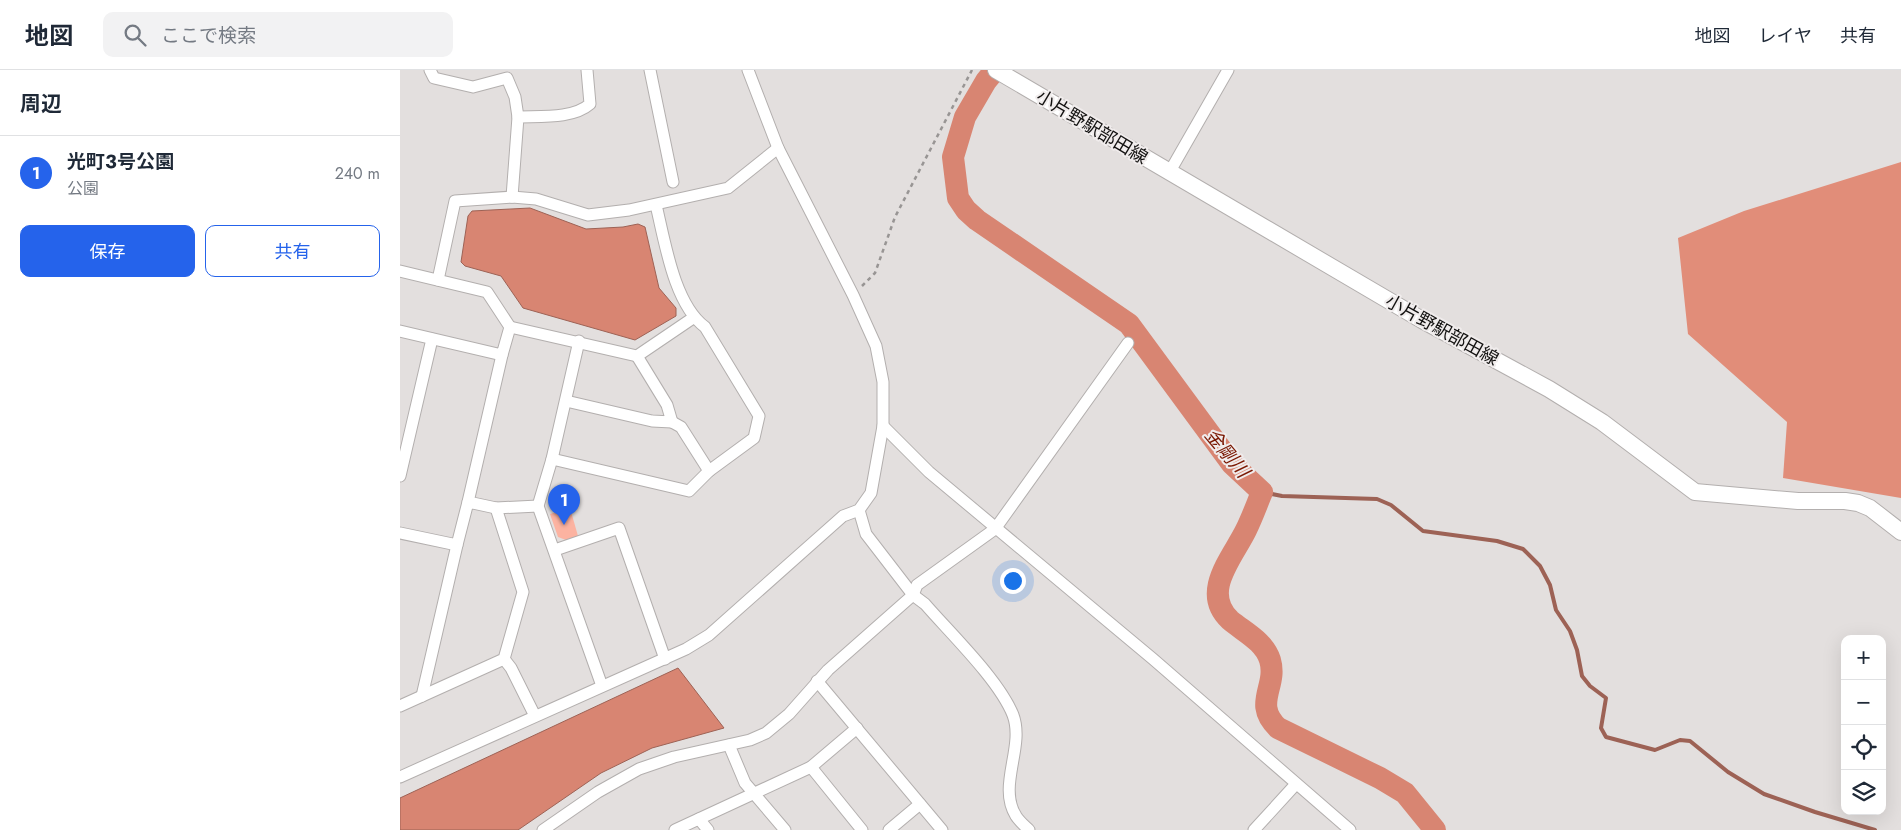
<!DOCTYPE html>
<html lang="ja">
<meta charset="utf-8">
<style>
:root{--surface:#fff;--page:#f2f2f3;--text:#1f2937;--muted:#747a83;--line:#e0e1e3;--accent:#2563eb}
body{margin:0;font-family:Jost,"Noto Sans JP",sans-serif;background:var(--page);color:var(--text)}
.controls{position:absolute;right:15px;bottom:15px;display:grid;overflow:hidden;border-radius:10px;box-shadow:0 5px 20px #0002}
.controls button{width:45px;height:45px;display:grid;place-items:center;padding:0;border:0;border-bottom:1px solid var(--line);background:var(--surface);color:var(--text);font:25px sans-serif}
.you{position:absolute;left:612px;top:510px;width:18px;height:18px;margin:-12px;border:4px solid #fff;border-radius:50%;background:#1a73e8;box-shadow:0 0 0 8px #1a73e833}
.badge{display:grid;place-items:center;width:32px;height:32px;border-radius:50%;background:var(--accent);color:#fff;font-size:16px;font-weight:700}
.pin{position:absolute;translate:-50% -41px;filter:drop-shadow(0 1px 2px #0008)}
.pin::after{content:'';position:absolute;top:26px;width:18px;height:15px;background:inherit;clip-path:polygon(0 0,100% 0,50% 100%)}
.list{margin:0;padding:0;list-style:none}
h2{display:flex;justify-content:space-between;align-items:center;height:65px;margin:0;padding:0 20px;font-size:21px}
h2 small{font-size:16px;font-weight:400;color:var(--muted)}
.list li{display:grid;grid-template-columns:32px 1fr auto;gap:15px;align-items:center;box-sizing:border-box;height:75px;padding:0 20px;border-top:1px solid var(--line)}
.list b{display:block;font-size:19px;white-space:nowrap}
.list p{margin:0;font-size:16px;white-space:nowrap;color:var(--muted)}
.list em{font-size:16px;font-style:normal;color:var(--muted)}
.actions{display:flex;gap:10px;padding:15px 20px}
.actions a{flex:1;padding:11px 0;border:1px solid var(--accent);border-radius:10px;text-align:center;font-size:18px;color:var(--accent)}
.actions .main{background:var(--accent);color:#fff}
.icon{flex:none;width:28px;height:28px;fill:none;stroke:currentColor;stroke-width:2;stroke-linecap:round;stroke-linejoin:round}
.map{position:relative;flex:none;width:1501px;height:760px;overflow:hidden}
header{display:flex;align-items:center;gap:30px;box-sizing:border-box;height:70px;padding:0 25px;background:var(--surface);border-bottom:1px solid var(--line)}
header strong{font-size:24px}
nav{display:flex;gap:28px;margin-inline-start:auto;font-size:18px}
.search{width:350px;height:45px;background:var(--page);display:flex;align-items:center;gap:12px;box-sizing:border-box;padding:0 18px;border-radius:10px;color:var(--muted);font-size:19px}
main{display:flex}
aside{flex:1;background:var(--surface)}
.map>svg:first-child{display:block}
</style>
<header>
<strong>地図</strong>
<div class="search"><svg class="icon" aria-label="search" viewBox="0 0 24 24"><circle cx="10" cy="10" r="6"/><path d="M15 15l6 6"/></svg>ここで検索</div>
<nav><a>地図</a><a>レイヤ</a><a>共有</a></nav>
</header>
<main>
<aside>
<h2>周辺<small></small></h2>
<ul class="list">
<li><span class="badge">1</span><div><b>光町３号公園</b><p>公園</p></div><em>240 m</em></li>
</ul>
<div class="actions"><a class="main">保存</a><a>共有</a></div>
</aside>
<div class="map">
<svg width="1501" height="760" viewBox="0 0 1501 760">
<rect width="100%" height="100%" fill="#e3dfde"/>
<polygon fill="#fcb3a1" points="170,438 178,466 166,470 158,467 150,444"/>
<polygon fill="#e18d79" points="1501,92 1501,428 1383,408 1387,352 1288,264 1278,168 1344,141"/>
<g fill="#d88572" stroke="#9d6255">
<polygon points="130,138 186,159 223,157 238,154 245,157 259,218 276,238 276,246 235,270 123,238 101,206 65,196 61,192 68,146 72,141"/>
<polygon points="278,598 324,658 252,678 201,703 118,760 0,760 0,728"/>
</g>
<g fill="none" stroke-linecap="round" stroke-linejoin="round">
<polyline stroke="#9d6255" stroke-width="4" points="862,422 882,426 977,429 991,435 1023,461 1097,471 1123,479 1140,496 1150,515 1156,540 1170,561 1177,580 1182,606 1190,616 1206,628 1201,658 1206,667 1255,680 1280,670 1290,671 1328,702 1364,724 1415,742 1475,760"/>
<path stroke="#d88572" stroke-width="22" d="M595,0L586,11L565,47L553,87L558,128L566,140L577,150L729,254L832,394L862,422C857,434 852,448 846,460C833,487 800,522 830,550C844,562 864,571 870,590C878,617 852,633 878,658L980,708L1005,723L1035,760"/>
<defs>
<g id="minor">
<polyline points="30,0 34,8 73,17 107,8 115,27 118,47"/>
<polyline points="250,0 273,112"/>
<polyline points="769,103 828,0"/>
<path d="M112,127L118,47C140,46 173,49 190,34L187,0"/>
<polyline points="0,201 87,222 110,257 102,285 0,261"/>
<polyline points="38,210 55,131 112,127 136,129 188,145 229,140 328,118 378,78"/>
<polyline points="110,257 237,286 293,248"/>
<polyline points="166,331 252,351 272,352 267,335 237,286"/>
<polyline points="272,352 281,357 309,401"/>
<polyline points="483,356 529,402 753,589 950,760"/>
<path d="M152,389L289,421L309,401L354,368L359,346L305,257C274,234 265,172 256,135"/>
<polyline points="0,406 32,269"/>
<polyline points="68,432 102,285"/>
<polyline points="138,436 202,616"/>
<path d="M459,440L466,464L513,525L525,534C551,564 599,610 613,645C625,677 597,716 616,746C619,751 625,756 629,760"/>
<polyline points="0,463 57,475 68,432 96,438 138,436 152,389 179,271"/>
<polyline points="155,480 219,458 265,589"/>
<polyline points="104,589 111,598 135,646"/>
<polyline points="417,611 542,760"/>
<polyline points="22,626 57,475"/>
<polyline points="0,636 104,589 123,522 96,438"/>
<polyline points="329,675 345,713 385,760"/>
<polyline points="411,697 462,760"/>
<polyline points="0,707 286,579 309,565 443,446 459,440 471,423 483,356 483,312 476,276 453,225 378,78 348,0"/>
<polyline points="299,749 308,760"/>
<polyline points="143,760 198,722 239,699 274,687 350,670 366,663 389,644 428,600 513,525 517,515 595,459 728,273"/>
<polyline points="275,760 411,697 457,658"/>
<polyline points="489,760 520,734"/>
<polyline points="854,760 896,714"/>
</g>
<polyline id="secondary" points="596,0 1022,250 1149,319 1202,352 1295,422 1398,431 1445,431 1458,433 1470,438 1501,462"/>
</defs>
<use href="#minor" stroke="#b3afae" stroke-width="13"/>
<use href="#secondary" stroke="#b3afae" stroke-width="18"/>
<polyline stroke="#989594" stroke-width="2.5" stroke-dasharray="4 4" stroke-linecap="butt" points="462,216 475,203 495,147 572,0"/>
<use href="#minor" stroke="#fff" stroke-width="11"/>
<use href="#secondary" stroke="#fff" stroke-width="16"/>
</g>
<g text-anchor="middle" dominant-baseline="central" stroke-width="4" stroke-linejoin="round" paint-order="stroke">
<g font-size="18" fill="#121110" stroke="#f0ecec">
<text transform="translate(692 57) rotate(31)">小片野駅部田線</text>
<text transform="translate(1042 260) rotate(29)">小片野駅部田線</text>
</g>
<g font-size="19" font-style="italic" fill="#791600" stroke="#f0ecec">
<text transform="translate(827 383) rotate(50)">金剛川</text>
</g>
</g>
</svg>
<div class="controls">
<button>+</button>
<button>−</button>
<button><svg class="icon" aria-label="locate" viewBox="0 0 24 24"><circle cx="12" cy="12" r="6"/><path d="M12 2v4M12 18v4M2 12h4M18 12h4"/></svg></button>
<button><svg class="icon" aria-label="layers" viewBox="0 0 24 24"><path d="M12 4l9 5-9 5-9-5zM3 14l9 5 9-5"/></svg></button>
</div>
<div class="you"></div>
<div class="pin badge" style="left:164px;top:455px">1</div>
</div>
</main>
